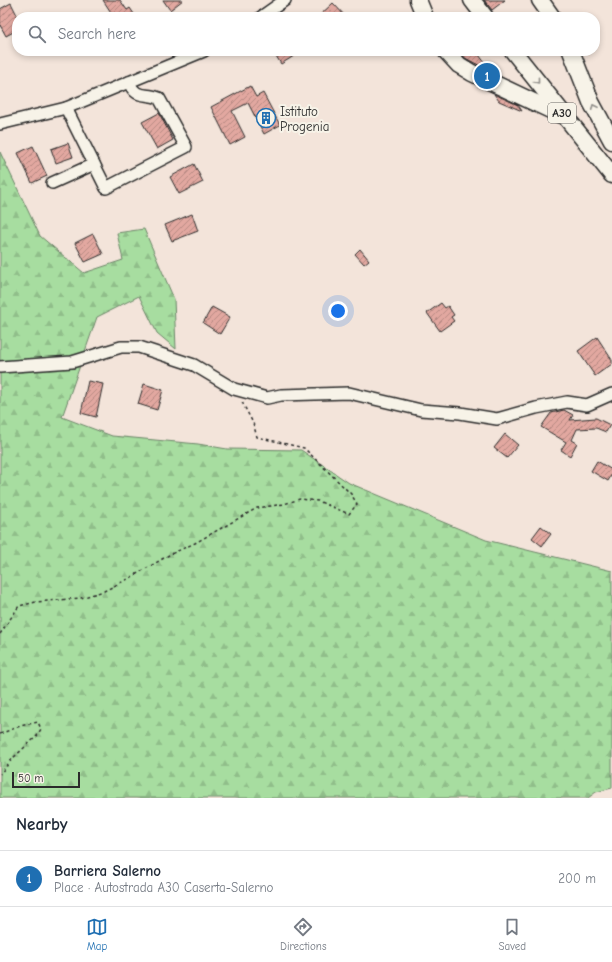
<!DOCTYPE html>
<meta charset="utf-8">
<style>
:root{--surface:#fff;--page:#f6f6f7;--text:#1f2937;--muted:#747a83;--line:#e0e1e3;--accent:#1f6fb2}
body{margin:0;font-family:"Comic Neue",sans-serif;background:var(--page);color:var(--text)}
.scale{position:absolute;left:12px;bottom:10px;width:68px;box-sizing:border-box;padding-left:4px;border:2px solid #2b2b2b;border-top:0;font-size:11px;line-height:14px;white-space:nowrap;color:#2b2b2b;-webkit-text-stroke:3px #f7f3e8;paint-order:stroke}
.you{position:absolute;left:338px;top:311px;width:14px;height:14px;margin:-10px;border:3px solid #fff;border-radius:50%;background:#1a73e8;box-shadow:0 0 0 6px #1a73e833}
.badge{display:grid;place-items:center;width:26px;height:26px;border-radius:50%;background:var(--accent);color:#fff;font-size:13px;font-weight:700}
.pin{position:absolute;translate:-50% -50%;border:2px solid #fff;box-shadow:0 1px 4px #0006}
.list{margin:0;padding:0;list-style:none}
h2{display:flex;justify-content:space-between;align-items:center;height:52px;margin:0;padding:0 16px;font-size:17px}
h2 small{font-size:13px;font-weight:400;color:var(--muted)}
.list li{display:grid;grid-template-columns:26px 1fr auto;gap:12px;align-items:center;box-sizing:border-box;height:56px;padding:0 16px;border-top:1px solid var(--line)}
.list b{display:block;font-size:15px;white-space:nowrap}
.list p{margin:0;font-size:13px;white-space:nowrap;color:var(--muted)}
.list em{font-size:13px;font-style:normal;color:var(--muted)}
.icon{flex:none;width:22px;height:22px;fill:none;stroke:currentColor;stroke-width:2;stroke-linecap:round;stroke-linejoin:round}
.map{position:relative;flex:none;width:612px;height:798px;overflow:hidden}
.search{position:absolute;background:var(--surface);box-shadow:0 2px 6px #0003;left:12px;right:12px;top:12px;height:44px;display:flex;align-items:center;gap:10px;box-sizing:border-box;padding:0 14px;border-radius:16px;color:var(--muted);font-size:15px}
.sheet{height:108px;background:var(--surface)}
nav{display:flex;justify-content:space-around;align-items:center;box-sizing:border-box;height:56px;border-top:1px solid var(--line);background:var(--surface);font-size:11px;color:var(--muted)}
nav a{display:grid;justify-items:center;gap:2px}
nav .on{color:var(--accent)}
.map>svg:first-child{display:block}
</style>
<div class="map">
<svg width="612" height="798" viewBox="0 0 612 798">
<defs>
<pattern id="forest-firs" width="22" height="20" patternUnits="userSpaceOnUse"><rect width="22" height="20" fill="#a7dda0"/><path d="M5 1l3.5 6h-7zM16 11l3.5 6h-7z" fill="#90be8a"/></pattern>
<pattern id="building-hatch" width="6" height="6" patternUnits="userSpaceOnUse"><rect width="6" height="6" fill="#e2a8a0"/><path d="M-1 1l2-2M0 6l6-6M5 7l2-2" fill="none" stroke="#b78983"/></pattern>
</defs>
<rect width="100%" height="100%" fill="#f3e4da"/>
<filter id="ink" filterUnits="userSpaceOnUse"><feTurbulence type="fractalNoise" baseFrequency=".025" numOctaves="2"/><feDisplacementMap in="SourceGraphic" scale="8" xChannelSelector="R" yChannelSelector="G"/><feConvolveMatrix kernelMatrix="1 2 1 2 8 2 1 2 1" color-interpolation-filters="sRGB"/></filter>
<g filter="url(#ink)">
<polygon fill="url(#forest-firs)" stroke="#698466" points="0,152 40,236 84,273 123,260 117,233 144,229 174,299 176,349 157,333 139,296 97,317 62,417 112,436 198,444 227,449 301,450 349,483 486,540 612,571 612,788 596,792 588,798 0,798"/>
<g fill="url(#building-hatch)" stroke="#2b2b2b">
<polygon points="103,0 120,0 127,10 130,8 136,17 114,17"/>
<polygon points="163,0 183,0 170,10"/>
<polygon points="484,0 505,0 492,10"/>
<polygon points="11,3 17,15 17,30 6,36 0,25 0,9"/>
<polygon points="333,3 346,17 318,17"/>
<polygon points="273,51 302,51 281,64"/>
<polygon points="460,51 476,51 492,72 465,58"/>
<polygon points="250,86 256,97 263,93 280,125 264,134 248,103 232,111 245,137 230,145 211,107"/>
<polygon points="494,94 518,105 522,111 499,101"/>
<polygon points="159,113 173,140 157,149 142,122"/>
<polygon points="68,143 73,157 56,163 51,149"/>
<polygon points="33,146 47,176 32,183 18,153"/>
<polygon points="194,164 203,182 179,194 170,177"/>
<polygon points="192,214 198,231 172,241 165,225"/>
<polygon points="93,234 103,254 85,262 75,243"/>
<polygon points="360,249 369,260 364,264 355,254"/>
<polygon points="441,303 445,308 448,306 454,315 451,317 454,321 440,331 427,313"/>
<polygon points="212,307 230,317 220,334 203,323"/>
<polygon points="597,337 612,360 612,364 595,376 578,351"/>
<polygon points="88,381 103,384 96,417 81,413"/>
<polygon points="144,384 163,390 157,410 138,404"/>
<polygon points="564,410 573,415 570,420 596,418 610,425 606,432 596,428 577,429 572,440 577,443 570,456 561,450 566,442 541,427 551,413"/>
<polygon points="505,434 518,445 507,458 494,448"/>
<polygon points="597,461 612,470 612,474 608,481 591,471"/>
<polygon points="541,526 551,534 542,546 532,538"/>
</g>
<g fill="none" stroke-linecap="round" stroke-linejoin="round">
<defs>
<g id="minor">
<polyline points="261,17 285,0"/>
<path d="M66,108L106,188L186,147L159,98C145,92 136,100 129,82"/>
<polyline points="0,124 66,108 204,51"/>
<polyline points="52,183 94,164"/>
<polyline points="0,367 72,362 121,347 139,347 194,365 234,389 267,398 281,395 349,393 421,410 460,413 497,419 536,408 567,402 587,405 612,394"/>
</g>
<g id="highway">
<polyline points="418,0 425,17"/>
<polyline points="472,0 485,17"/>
<polyline points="540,0 552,17"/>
<polyline points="446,51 459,65 472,73 561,115"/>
<polyline points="513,51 612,175"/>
<polyline points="571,51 591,102 612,141"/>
</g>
</defs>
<use href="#minor" stroke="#2b2b2b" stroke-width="14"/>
<use href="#highway" stroke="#2b2b2b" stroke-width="19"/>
<g stroke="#2b2b2b" stroke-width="1.5" stroke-dasharray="3 3" stroke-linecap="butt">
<polyline points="0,634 19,606 36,602 81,598 104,591 130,578 169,555 195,543 257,508 284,504 300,499 318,501 349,514 357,504 351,494 304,448 257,437 253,423 242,402"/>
<polyline points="0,734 20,726 38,722 41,729 37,736 13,758 0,774"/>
</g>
<use href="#minor" stroke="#f7f3e8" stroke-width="11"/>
<use href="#highway" stroke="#f7f3e8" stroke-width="16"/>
</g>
<defs><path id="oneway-chevron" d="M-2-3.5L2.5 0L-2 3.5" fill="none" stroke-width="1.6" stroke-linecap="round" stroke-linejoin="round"/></defs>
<g stroke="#918f8a">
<use href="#oneway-chevron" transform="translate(537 81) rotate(51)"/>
<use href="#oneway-chevron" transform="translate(594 107) rotate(-115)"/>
</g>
</g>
<defs>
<symbol id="building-ring" viewBox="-11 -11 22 22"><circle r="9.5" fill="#f7f3e8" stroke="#1f6fb2" stroke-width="1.5"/><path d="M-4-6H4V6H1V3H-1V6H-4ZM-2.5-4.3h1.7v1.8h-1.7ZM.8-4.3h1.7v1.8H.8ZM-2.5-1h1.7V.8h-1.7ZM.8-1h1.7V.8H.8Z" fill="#1f6fb2"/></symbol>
</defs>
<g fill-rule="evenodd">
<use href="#building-ring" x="255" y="107" width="22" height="22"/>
</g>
<g text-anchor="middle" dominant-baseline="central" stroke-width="4" stroke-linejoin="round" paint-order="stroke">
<rect fill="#f7f3e8" stroke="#686764" stroke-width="1" x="548" y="103" width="28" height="20" rx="3"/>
<g font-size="12" font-weight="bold" fill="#2b2b2b">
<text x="562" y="113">A30</text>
</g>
<g font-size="13" fill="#2b2b2b" stroke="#f7f3e8" text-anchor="start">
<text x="280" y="111">Istituto<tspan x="280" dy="15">Progenia</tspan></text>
</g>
</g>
</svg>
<div class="scale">50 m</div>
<div class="you"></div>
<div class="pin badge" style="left:487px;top:76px">1</div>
<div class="search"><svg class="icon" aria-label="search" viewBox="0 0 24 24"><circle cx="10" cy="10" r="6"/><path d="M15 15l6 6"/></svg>Search here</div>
</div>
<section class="sheet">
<h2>Nearby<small></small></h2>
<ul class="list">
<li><span class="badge">1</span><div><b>Barriera Salerno</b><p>Place · Autostrada A30 Caserta-Salerno</p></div><em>200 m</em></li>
</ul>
</section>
<nav>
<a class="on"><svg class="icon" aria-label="map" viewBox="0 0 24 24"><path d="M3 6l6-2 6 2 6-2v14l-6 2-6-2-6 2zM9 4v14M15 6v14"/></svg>Map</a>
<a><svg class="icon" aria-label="directions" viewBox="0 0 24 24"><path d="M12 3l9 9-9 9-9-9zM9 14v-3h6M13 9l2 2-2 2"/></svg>Directions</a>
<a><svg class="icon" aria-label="saved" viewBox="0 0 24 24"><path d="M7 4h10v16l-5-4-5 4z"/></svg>Saved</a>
</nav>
